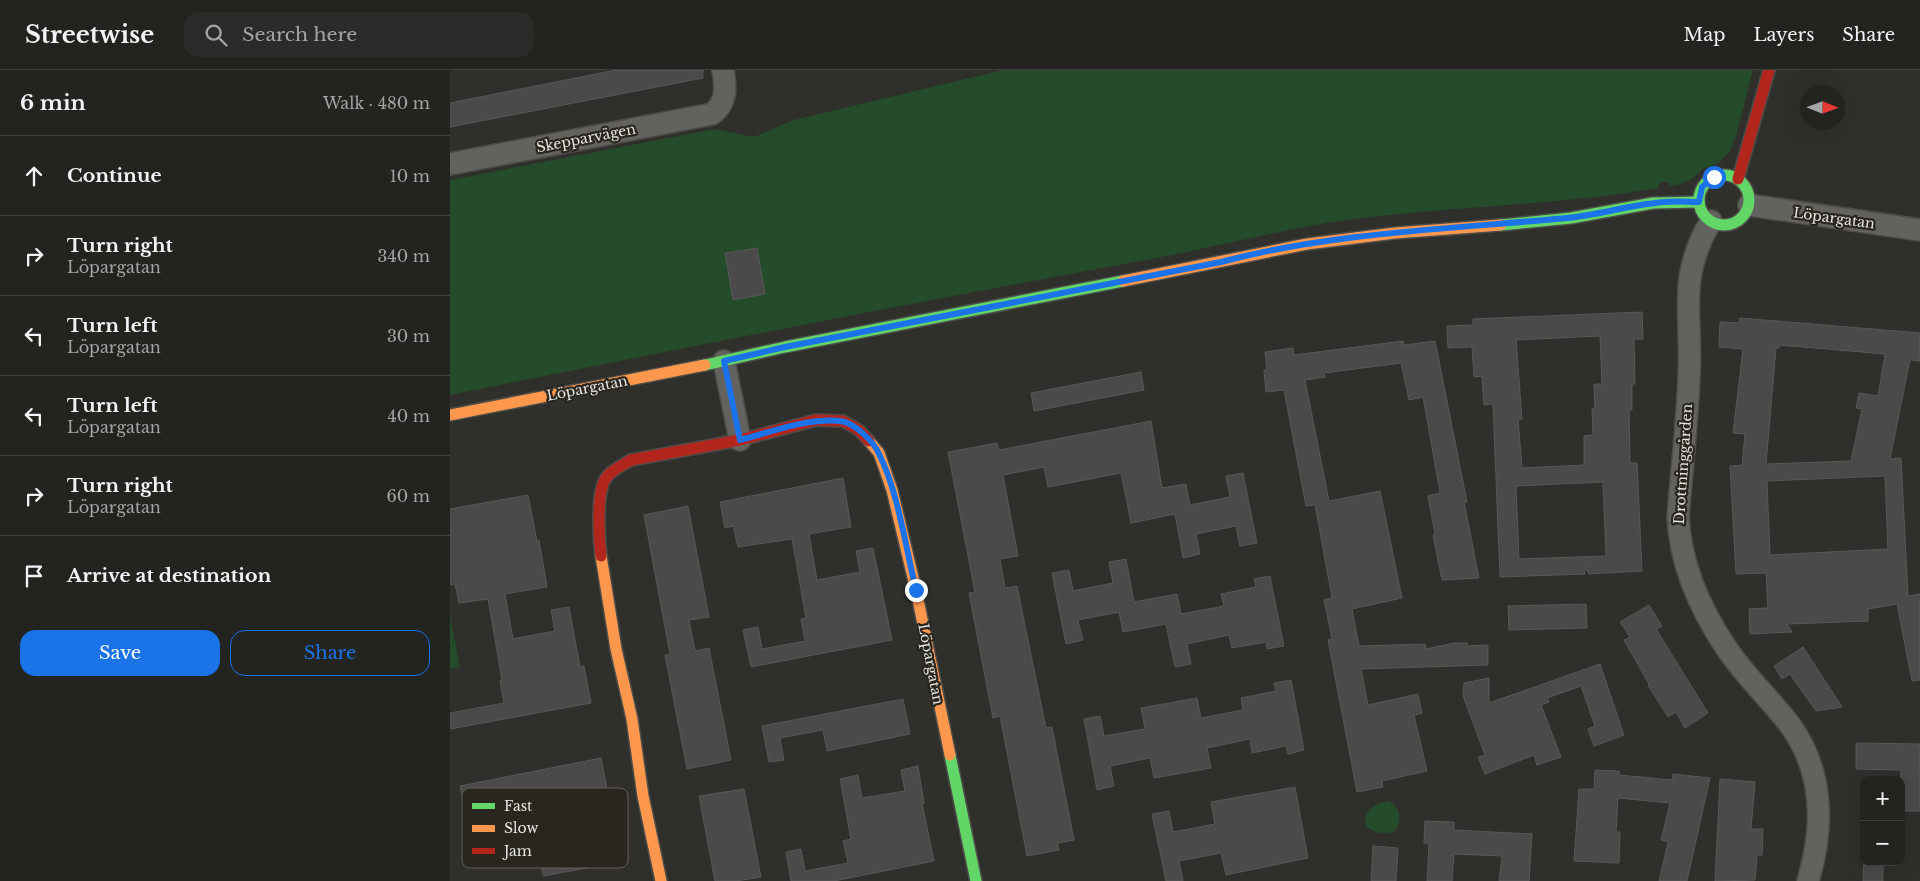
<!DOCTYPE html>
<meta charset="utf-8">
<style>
:root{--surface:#232320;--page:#2b2b29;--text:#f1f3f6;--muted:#a3a4a5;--line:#40403e;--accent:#1a73e8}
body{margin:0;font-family:"Libre Baskerville",serif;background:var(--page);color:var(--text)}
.controls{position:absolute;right:15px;bottom:15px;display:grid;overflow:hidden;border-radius:10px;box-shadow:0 5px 20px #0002}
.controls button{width:45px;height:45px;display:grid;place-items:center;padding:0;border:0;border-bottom:1px solid var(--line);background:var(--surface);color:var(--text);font:25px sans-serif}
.compass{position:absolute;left:1350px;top:15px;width:45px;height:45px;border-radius:50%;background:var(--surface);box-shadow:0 5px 20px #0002;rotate:91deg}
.stop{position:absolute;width:15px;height:15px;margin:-11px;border:4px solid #1a73e8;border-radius:50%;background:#fff}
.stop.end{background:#1a73e8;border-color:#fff;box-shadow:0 1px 5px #0008}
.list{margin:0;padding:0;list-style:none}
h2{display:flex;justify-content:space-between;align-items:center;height:65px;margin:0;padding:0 20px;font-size:21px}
h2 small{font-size:16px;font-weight:400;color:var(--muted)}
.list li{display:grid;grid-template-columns:32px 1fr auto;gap:15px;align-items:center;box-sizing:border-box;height:80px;padding:0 20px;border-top:1px solid var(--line)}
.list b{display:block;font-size:19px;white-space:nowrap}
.list p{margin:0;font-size:16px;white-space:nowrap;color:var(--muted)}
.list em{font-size:16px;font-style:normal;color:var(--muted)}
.actions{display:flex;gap:10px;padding:15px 20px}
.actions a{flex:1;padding:11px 0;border:1px solid var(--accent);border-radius:15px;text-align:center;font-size:18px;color:var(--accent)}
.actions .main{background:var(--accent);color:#fff}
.icon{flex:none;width:28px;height:28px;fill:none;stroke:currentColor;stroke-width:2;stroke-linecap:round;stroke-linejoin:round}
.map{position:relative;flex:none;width:1470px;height:811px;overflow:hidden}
header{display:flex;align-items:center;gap:30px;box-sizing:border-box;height:70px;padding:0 25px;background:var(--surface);border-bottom:1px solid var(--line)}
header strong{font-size:24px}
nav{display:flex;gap:28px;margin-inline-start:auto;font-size:18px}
.search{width:350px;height:45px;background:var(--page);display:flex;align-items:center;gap:12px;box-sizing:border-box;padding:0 18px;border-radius:15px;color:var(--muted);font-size:19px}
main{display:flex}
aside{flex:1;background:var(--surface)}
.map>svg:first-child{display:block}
</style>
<header>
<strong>Streetwise</strong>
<div class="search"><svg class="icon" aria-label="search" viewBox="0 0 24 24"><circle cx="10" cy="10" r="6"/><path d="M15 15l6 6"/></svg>Search here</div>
<nav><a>Map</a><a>Layers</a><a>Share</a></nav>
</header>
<main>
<aside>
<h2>6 min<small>Walk · 480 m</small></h2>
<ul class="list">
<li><svg class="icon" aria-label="ahead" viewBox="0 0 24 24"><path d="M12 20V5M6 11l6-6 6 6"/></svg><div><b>Continue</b></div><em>10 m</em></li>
<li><svg class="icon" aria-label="right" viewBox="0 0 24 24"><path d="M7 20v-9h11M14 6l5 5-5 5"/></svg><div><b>Turn right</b><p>Löpargatan</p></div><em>340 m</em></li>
<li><svg class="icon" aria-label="left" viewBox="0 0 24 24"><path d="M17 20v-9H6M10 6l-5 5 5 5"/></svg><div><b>Turn left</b><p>Löpargatan</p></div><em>30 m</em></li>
<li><svg class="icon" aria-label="left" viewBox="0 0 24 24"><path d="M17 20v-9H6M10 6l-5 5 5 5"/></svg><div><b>Turn left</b><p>Löpargatan</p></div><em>40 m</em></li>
<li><svg class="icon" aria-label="right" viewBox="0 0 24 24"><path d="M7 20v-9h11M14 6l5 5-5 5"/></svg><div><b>Turn right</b><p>Löpargatan</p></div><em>60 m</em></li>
<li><svg class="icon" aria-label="arrive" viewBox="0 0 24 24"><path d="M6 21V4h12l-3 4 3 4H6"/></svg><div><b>Arrive at destination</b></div></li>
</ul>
<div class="actions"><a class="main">Save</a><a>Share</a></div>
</aside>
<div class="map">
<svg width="1470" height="811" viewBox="0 0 1470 811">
<rect width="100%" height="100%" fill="#2f2f2b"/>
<g fill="#254c2a">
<path d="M553,0H1303L1286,66L1280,81L1269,93L1252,99L1242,109L1231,114L1220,116L1219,112H1210L1208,118C1098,137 987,136 877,153C816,163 756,179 696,190C463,233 232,278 0,325V110L265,59L304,67L344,50Z"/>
<polygon points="0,545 10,597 0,599"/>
<path d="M937,731C950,735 952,748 946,760C936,766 922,763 915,754C914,741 925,734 937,731Z"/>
</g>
<g fill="#4a4a4a" stroke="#585858" fill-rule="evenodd">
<polygon points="166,0 253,0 253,8 0,57 0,33"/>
<polygon points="307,178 315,224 283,230 275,183"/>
<path d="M1192,242L1193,269H1184L1185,314H1182V340H1179L1180,393H1187L1192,501L1139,504L1134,496L1135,504L1050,507L1043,334L1034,335L1032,306L1024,307L1022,277L998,278L997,256L1023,255V249ZM1150,266L1152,314H1144L1145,339H1142L1143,365L1134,366V395L1072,398L1068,349H1072L1066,270ZM1153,412L1156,486L1069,489L1066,416Z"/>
<path d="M1290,248L1470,263V291L1460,290L1440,389L1451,388L1458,526L1470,524V610L1462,611L1447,534L1418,539V551L1337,554L1342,562L1300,564L1299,539L1318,538L1316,503L1286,504L1280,396L1292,395L1295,364L1283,363L1293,279L1269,277L1270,252L1289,253ZM1329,275L1435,284L1428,326L1409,323L1406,338L1412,339L1401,391L1316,394L1326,278H1329ZM1435,406L1438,479L1320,485L1317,411Z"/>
<polygon points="953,271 954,275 985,271 1017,432 1014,432 1029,508 992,510 983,465 985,464 978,426 990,423 980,366 973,327 959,330 951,293 874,303 875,307 855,310 879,431 930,421 952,528 902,539 909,576 975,574 976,579 1004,573 1017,573 1017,576 1038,575 1038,595 911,599 918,635 968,624 972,643 964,645 977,701 932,711 933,717 907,722 878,570 882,569 874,530 882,528 865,435 856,436 834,320 816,322 814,300 817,299 815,282 843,278 844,285"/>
<polygon points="691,302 694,320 584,341 581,323"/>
<polygon points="701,351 712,418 736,414 740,435 780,427 776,406 793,403 807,473 790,476 786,456 746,464 750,484 733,488 725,444 681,453 671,403 598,417 594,397 553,405 568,486 550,489 555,518 567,516 596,658 602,657 624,770 607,773 609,780 577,786 550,646 543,648 519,523 525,522 498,382 547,373 549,380"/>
<polygon points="393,408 401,457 359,464 367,510 410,502 406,481 423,478 442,570 301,597 293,560 308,557 312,579 355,571 351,549 356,548 342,469 288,477 283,456 275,458 270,432"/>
<polygon points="78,425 87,471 89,470 97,517 55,524 63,569 105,561 101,540 119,537 130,597 134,596 141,633 0,659 0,643 54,633 50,611 52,610 38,529 9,533 5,514 0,515 0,439"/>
<polygon points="238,436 259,547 239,550 245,581 259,578 281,690 237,699 215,585 220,584 194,445"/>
<polygon points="676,489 684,532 727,524 731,544 774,536 771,524 806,517 804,509 820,506 834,576 817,579 816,572 782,578 779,565 737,574 741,594 725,597 716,554 673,562 669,542 628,550 633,570 616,574 602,503 619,500 623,521 663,513 659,492"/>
<polygon points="1136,534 1137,558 1059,560 1058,536"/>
<polygon points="1199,535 1212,556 1206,559 1258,643 1235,658 1226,642 1218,647 1198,615 1199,614 1174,570 1180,567 1170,552"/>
<polygon points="1353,577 1392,637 1366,641 1340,604 1332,609 1324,596"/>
<polygon points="1150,594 1174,665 1144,676 1138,659 1145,656 1131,616 1097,628 1099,632 1091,635 1111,687 1087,695 1084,685 1035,704 1028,687 1035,685 1013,626 1014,613 1039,608 1039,633"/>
<polygon points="841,610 854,680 838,684 836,676 802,683 800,669 757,678 761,698 704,708 700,688 660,696 664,716 647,720 634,649 650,646 654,666 695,659 691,638 747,628 751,648 793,640 791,628 826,621 824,613"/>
<polygon points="453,629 460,664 377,681 373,660 330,668 334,690 319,692 312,656"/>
<polygon points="1406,673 1470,674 1470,741 1451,741 1451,700 1406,699"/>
<polygon points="151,688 158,723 75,741 71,719 28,728 33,749 18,752 10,716"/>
<polygon points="468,696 474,733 472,733 484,791 384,811 341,811 336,782 351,779 355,801 398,793 393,771 401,769 390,709 408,705 412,728 455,721 451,700"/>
<polygon points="1145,700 1169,701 1169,705 1222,710 1223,704 1260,708 1237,811 1209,811 1218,772 1211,770 1220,733 1168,728 1166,762 1170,762 1169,793 1124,791 1129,719 1144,719"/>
<polygon points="1270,709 1305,712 1301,759 1313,759 1312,785 1307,785 1305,810 1265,811"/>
<polygon points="845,717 858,788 776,805 771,783 729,791 733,811 716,811 702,744 719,741 723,762 765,754 761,732"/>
<polygon points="294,719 311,807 286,811 265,811 249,726"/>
<polygon points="975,751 1004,752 1004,760 1082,764 1079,811 1049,811 1052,786 1004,784 1002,811 977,811 979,773 974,773"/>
<polygon points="164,756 170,792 93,806 86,768 104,765 108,788 151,780 147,759"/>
<polygon points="923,776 948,778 946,811 921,811"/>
<polygon points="1414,792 1433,792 1433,811 1413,811"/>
</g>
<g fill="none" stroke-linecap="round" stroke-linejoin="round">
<defs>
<g id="street">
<path d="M0,94L262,44C277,33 276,17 273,0"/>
<polyline points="1299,135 1470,160"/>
<path d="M1261,151C1226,209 1243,247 1239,308C1237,354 1232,400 1228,446C1230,495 1250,539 1277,579C1295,606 1320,629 1340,655C1374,702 1374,758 1358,811"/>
<polyline points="274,291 290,370"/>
</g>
<g id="fast">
<circle cx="1274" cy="130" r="25"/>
<polyline points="1051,155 1121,148 1203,133 1249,132"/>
<polyline points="255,295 335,277 673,211"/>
<polyline points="500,685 526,811"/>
</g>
<g id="slow">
<polyline points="673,211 857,174 945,163 1051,155"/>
<polyline points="0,345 255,295"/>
<polyline points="419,371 429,383 442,420 466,520 500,685"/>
<polyline points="151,486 166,579 182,649 193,726 211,811"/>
</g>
<g id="jam">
<polyline points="1288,109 1319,0"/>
<path d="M151,486C149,470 146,422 156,408C161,400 173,395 181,390L290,370L366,350L393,351L409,360L419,371"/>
</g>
</defs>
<use href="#street" stroke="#4c4c49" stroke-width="24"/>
<use href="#fast" stroke="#4c4c49" stroke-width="14"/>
<use href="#slow" stroke="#4c4c49" stroke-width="14"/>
<use href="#jam" stroke="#4c4c49" stroke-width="14"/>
<use href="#street" stroke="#63625f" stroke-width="21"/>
<use href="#fast" stroke="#63d668" stroke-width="11"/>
<use href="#slow" stroke="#ff974d" stroke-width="11"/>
<use href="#jam" stroke="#b3261e" stroke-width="11"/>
</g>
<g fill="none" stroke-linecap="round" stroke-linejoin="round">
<path stroke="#1a73e8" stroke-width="6" d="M466,520C456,479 448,421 429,384C424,372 404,352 390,351C356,348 322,362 290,370L274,291L335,277L771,192C883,162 1003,159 1117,148C1150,145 1182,134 1215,132C1226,131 1238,132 1249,132L1252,117L1264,107"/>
</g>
<g text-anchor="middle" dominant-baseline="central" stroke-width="4.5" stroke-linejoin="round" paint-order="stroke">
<g font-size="14" fill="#e6e5e0" stroke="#28261f">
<text transform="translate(136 68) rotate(-11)">Skepparvägen</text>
<text transform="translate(1384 148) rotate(8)">Löpargatan</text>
<text transform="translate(137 318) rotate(-11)">Löpargatan</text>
<text transform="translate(1233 394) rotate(-86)">Drottninggården</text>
<text transform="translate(481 594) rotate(79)">Löpargatan</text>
</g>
</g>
<rect x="12" y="718" width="166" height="80" rx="8" fill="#28261f" stroke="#615f59" stroke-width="1"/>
<rect x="22" y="733" width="23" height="6" fill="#63d668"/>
<rect x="22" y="755" width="23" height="7" fill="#ff974d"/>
<rect x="22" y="778" width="23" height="6" fill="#b3261e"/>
<g font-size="14" fill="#e6e5e0">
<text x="54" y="741">Fast</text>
<text x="54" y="763">Slow</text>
<text x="54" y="786">Jam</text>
</g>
</svg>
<div class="controls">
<button>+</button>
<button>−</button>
</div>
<svg class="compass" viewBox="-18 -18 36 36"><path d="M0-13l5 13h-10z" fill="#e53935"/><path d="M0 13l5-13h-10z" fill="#a3a4a5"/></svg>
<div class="stop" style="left:1264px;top:107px"></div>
<div class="stop end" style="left:466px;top:520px"></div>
</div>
</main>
